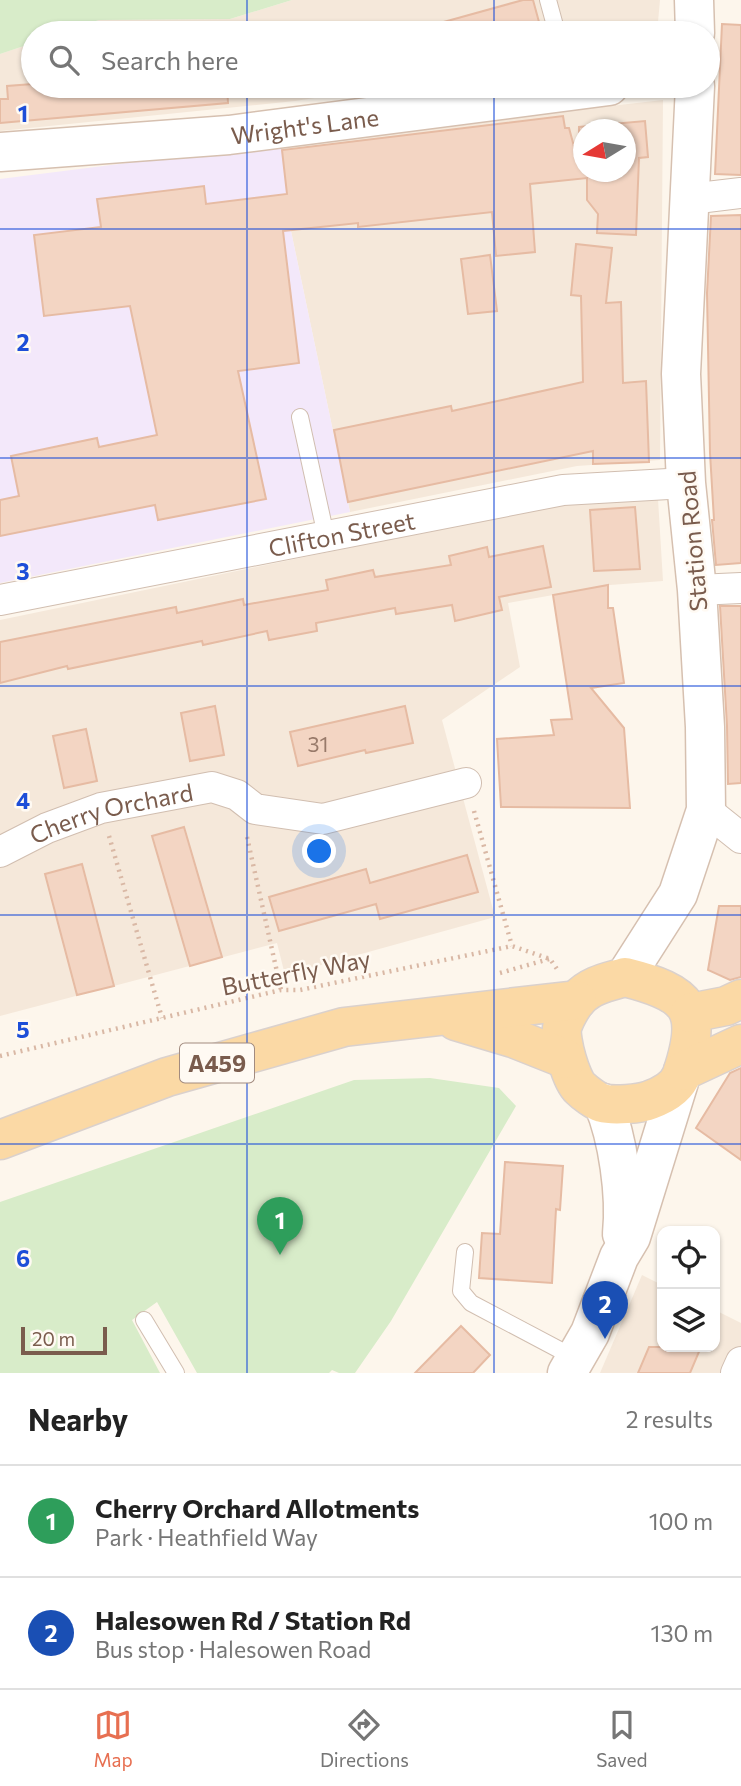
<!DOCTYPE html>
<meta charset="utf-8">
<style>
:root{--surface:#fff;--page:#f6f6f6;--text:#222;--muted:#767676;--line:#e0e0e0;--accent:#e76f51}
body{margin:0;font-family:Commissioner,sans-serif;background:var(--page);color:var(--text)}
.controls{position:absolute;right:21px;bottom:21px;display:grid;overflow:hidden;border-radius:14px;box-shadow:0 2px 5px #0004}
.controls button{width:63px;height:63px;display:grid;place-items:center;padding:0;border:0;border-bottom:2px solid var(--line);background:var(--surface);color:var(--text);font:35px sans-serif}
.compass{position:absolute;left:573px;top:119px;width:63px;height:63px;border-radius:50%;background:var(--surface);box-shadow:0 2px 5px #0004;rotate:259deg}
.scale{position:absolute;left:21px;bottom:18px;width:86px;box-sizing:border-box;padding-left:7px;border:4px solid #7a5c4d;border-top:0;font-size:19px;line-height:24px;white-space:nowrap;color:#7a5c4d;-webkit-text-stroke:5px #fffaf3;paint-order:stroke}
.you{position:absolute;left:320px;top:852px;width:24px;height:24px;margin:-18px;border:5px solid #fff;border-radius:50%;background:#1a73e8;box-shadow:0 0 0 10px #1a73e833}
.badge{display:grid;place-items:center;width:46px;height:46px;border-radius:50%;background:var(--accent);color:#fff;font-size:23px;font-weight:700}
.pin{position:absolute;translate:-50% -58px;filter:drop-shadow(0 2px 4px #0008)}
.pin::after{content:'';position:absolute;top:37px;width:24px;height:21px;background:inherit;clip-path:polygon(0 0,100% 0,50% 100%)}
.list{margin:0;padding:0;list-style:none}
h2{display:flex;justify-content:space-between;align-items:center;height:91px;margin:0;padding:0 28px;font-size:30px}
h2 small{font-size:23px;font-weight:400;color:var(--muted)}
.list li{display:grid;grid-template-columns:46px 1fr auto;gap:21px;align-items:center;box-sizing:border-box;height:112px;padding:0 28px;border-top:2px solid var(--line)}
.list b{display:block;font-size:26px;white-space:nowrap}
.list p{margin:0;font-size:23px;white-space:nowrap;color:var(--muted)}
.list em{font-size:23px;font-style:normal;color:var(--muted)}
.icon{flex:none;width:38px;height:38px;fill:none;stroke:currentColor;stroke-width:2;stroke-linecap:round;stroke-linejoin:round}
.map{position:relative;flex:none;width:741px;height:1373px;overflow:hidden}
.search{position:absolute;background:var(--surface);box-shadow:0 2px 5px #0004;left:21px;right:21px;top:21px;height:77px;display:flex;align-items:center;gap:18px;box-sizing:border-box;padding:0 24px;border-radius:38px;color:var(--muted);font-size:26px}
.sheet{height:315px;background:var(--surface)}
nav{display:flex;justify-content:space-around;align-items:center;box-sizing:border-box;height:98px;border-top:2px solid var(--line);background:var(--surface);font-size:19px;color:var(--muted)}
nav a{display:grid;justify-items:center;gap:4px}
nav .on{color:var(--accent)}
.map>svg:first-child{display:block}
</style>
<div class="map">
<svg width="741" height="1373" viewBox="0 0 741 1373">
<rect width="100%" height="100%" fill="#fdf6ec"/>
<g fill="#f5e8da" fill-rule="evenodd">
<polygon points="292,0 660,0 658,22 644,33 60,33 99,20 230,19"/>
<polygon points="33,43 33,86 393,86 295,101 0,131 0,54"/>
<path d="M663,100L660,460L577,466L350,512L291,231L282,150L277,144ZM584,130H626V172H584Z"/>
<polygon points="658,499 663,581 610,585 508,603 520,667 442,720 495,917 285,975 277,943 0,1016 0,620 565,503"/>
<polygon points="642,1275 662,1285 662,1347 715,1347 715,1310 741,1323 741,1373 600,1373"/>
</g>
<polygon fill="#f3e8fa" points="277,144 282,150 291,231 350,512 0,583 0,179"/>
<g fill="#d8ecc9">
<polygon points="0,0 292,0 230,19 99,20 60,33 33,33 33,43 0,54"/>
<polygon points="430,1078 499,1088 516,1106 391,1321 355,1373 339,1373 332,1370 329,1373 197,1373 157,1302 132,1320 160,1373 0,1373 0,1202 354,1080"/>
</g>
<g fill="#f3d5c3" stroke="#e6bba3" stroke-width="2" fill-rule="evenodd">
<polygon points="523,0 533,0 542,33 429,33 429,26"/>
<polygon points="722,24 741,25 741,175 715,174"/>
<polygon points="33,84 52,86 52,90 96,86 227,86 228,103 0,123 0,99 8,99 7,86"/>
<path d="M563,116L565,128H569L579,165V127L645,121L648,157L639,158L636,235L597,233L598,214L587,200V178L530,184L535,252L496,256L492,212L358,227V223L283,231L299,363L238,371L266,499L158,520L155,505L0,536V500L19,496L11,456L97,438L99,447L157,435L130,306L44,316L34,235L101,227L97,199L204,186L206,204L287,194L282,150ZM584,130H626V172H584Z"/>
<polygon points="741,215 741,563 716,565 712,520 714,520 710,453 707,293 711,216"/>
<polygon points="576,244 612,248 606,303 621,302 623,383 646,381 649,462 593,464 593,451 348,502 334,430 451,406 452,411 583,382 581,296 571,295"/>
<polygon points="490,255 497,311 468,314 461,259"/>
<polygon points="635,507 640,569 594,571 590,510"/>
<polygon points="543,546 551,587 499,597 502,610 455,621 452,605 396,614 395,608 316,623 317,631 269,640 267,631 203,645 202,641 68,669 67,666 0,683 0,642 176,607 177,613 243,599 244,605 328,590 326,580 373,570 375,577 451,565 449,556 487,547 489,557"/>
<polygon points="608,585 608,608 613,608 624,683 591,688 624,728 630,808 501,807 497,739 554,735 551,720 572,719 553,595"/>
<polygon points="720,606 741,606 741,783 728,784 727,726"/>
<polygon points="215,706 224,755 190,761 181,713"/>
<polygon points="405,706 413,743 366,753 365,750 298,766 290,732"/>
<polygon points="86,729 97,781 64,788 53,736"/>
<polygon points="184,827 222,957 190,966 152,836"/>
<polygon points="467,855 478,892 380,919 376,904 279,931 269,897 366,869 370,883"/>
<polygon points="82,864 114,986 77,995 45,874"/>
<polygon points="719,906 741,906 741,977 730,980 708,970"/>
<polygon points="741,1068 741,1160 696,1128 730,1073"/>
<polygon points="505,1162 563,1166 560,1210 556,1209 552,1283 479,1278 482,1233 500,1234"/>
<polygon points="461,1326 490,1355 473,1373 415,1373"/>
<polygon points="649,1347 701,1347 690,1373 638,1373"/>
</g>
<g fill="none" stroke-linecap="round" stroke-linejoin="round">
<defs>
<g id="lane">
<polyline points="548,0 557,33"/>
<polyline points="300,417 326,536"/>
<polyline points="465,1252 461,1291 471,1303 575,1358"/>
<polyline points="144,1320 176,1373"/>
</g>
<g id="street">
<polyline points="690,199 741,193"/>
<polyline points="697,590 741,588"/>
<path id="s1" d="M0,600L563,490L686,483"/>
<polyline points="706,810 741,838"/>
<path id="s2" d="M0,852L47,828L101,808L212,787L237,795L255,809L323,819L466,783"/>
<polyline points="736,1373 741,1362"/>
</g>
<g id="secondary">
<polyline points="694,0 695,33"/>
<path id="s3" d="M0,152L229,135L609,86"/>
<polyline points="625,977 678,894 706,810 705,727 697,590 686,483 681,374 695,86"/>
<path d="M603,1103C618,1138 626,1195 622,1234"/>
<polyline points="567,1373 590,1333 619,1257 631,1237 679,1082"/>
</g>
<g id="primary">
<path d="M625,977C689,993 704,1008 682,1074C677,1088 664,1095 650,1100C640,1104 613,1106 602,1103C596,1101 585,1093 580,1088C571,1080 560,1040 562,1028C564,1020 572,1005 578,999C590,985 608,982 625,977Z"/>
<polyline points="690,1013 726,1006 741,999"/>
<polyline points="456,1021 513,1038 566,1059"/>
<polyline points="683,1071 741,1044"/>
<polyline points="0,1140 167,1077 344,1027 577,1000"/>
</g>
</defs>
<use href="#lane" stroke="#d1beb0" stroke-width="18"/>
<use href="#street" stroke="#d1beb0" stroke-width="32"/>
<use href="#secondary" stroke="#d6c0b0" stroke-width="41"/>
<use href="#primary" stroke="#dad1cd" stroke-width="41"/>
<g stroke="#d9b8a5" stroke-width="4.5" stroke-dasharray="2 5" stroke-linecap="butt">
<polyline points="474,811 512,946"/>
<polyline points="109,836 162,1018"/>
<polyline points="247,837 281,990"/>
<polyline points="500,973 549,959"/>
<polyline points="0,1056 281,990 300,990 512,946 550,959 557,969"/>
</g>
<use href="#lane" stroke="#fff" stroke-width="16"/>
<use href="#street" stroke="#fff" stroke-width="30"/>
<use href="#secondary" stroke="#fff" stroke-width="38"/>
<use href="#primary" stroke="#fbd9a5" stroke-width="38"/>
</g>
<path fill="none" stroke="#1d4ed8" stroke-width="2" stroke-opacity="0.55" d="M247,0V33M494,0V33M247,86V1373M494,86V1373M0,229H741M0,458H741M0,686H741M0,915H741M0,1144H741"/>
<g text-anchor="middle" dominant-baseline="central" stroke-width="5" stroke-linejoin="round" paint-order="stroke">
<g font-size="21" fill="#987a6a">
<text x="318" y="743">31</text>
</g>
<rect fill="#fffaf3" stroke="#a28b7f" stroke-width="2" x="180" y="1043.5" width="74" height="39" rx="5"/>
<g font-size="23" font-weight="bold" fill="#7a5c4d">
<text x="217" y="1063">A459</text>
</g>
<g font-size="24" fill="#7a5c4d" stroke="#fffaf3">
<text stroke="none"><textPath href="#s3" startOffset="306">Wright's Lane</textPath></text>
<text stroke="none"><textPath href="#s1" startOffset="348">Clifton Street</textPath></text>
<text transform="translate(692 541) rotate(-95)">Station Road</text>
<text stroke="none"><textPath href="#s2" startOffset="119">Cherry Orchard</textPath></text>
<text transform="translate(296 972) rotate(-11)">Butterfly Way</text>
</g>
</g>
<g font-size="23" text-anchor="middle" font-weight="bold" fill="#1d4ed8" stroke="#fffaf3" stroke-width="5" stroke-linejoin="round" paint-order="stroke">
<text x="23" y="122">1</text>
<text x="23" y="351">2</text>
<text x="23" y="580">3</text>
<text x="23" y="809">4</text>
<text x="23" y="1038">5</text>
<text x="23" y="1267">6</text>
</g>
</svg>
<div class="controls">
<button><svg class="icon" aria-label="locate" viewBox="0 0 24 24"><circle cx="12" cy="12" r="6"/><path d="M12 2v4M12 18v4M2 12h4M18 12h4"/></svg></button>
<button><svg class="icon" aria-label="layers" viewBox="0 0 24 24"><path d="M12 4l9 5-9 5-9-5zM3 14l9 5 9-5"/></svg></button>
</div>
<svg class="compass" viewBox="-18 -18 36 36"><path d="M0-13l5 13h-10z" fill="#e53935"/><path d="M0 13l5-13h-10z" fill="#767676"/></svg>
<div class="scale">20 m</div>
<div class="you"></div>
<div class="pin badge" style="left:280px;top:1255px;background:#2e9e5b">1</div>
<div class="pin badge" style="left:605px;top:1339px;background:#1a4fb4">2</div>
<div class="search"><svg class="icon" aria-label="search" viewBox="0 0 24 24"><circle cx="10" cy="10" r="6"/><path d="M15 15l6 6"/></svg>Search here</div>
</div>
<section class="sheet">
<h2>Nearby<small>2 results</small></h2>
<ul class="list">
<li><span class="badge" style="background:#2e9e5b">1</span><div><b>Cherry Orchard Allotments</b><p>Park · Heathfield Way</p></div><em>100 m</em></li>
<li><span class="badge" style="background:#1a4fb4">2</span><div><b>Halesowen Rd / Station Rd</b><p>Bus stop · Halesowen Road</p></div><em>130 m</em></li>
</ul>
</section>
<nav>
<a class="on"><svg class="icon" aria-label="map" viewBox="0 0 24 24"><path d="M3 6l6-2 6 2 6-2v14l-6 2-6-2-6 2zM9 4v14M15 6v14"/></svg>Map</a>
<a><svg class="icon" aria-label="directions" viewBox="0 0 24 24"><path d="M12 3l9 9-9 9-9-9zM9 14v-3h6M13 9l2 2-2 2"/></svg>Directions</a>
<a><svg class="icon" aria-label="saved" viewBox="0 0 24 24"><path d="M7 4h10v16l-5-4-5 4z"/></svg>Saved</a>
</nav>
